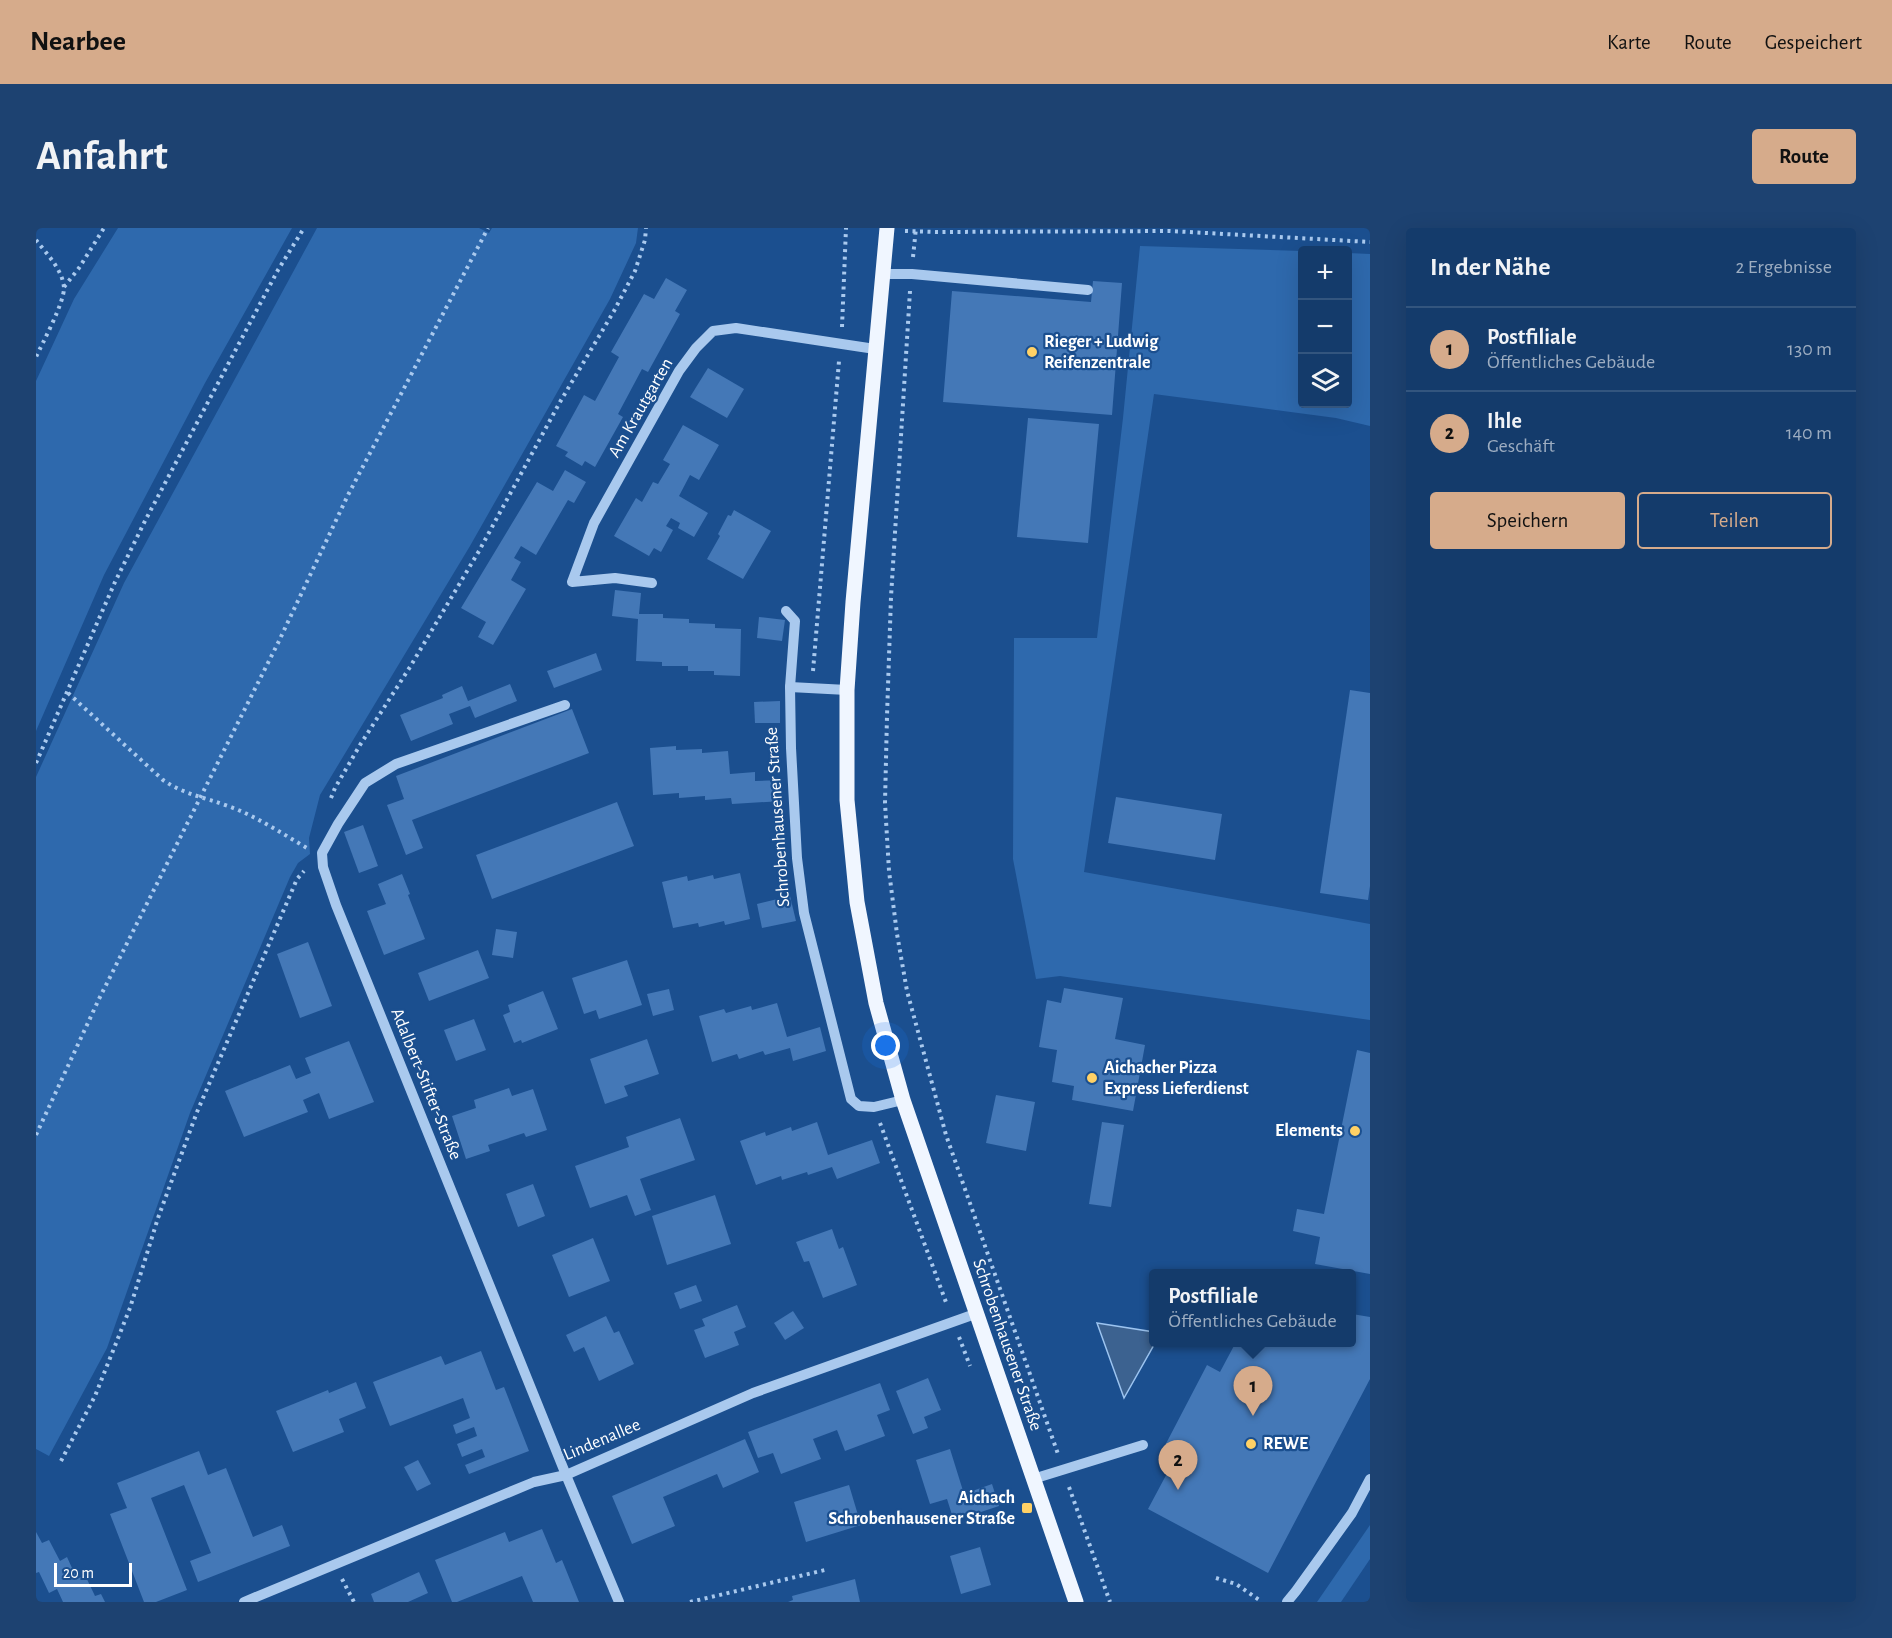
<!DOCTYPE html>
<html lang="de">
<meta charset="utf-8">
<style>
:root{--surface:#143b6b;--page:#1d4271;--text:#f1f3f6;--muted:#9dadc1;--line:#33557e;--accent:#d6ab8b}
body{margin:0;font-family:"Alegreya Sans",sans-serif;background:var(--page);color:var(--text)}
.controls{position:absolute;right:18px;top:18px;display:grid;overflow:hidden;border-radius:6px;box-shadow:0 6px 24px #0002}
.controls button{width:54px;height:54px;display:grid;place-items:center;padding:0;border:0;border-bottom:2px solid var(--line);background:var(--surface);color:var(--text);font:30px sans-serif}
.scale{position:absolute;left:18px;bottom:15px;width:78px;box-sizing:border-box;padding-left:6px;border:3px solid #fff;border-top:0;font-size:16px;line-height:21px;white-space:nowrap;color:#fff;-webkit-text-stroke:4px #1b4f8f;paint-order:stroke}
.you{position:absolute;left:850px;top:818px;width:21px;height:21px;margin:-15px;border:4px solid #fff;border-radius:50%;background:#1a73e8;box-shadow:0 0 0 9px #1a73e833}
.badge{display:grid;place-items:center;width:39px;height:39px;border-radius:50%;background:var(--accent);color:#111;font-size:20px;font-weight:700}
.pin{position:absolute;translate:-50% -50px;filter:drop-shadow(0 2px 3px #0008)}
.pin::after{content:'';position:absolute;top:32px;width:21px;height:18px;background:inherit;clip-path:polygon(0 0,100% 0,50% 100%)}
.popup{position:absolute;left:1113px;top:1041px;width:207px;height:78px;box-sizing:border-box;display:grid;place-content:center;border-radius:6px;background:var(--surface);filter:drop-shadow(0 2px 4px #0005);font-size:20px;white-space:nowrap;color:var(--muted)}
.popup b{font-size:22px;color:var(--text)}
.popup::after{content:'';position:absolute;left:50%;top:100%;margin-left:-12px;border:12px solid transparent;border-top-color:var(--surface)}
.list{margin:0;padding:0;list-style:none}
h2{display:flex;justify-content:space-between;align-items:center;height:78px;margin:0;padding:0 24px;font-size:26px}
h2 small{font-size:20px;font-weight:400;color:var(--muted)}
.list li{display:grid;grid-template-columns:39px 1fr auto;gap:18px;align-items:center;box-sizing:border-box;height:84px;padding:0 24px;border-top:2px solid var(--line)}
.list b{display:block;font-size:22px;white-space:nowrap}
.list p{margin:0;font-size:20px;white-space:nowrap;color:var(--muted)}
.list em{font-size:20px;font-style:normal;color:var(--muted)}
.actions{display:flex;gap:12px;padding:18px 24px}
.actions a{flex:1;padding:14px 0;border:2px solid var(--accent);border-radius:6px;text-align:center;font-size:21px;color:var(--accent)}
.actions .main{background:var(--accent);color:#111}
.icon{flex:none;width:33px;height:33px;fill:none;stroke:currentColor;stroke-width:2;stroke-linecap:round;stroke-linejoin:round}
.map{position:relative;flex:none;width:1334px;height:1374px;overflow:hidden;border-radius:6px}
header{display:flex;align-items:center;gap:36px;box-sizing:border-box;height:84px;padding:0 30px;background:var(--accent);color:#111}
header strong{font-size:28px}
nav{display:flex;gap:33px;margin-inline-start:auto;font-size:21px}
.intro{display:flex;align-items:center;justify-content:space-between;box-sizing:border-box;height:144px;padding:0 36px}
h1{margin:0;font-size:42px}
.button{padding:15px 27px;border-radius:6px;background:var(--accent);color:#111;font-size:21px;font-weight:700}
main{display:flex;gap:36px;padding:0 36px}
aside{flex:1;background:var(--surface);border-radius:6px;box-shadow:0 6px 24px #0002}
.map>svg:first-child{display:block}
</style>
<header>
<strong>Nearbee</strong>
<nav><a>Karte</a><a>Route</a><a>Gespeichert</a></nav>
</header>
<div class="intro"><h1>Anfahrt</h1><a class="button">Route</a></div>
<main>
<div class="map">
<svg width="1334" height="1374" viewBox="0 0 1334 1374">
<rect width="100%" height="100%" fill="#1b4f8f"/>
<g fill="#2e69ad">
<polygon points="82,0 256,0 169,155 68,347 0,503 0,153 38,71"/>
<polygon points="281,0 443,0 453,5 456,0 602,0 600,15 574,71 434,318 284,567 273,610 274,626 262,635 254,649 154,885 71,1120 13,1228 0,1221 0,549 88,355"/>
<polygon points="1104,18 1266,23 1266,176 1312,176 1312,25 1334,26 1334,198 1300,190 1118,166 1048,644 1334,696 1334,792 1024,748 1000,751 977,631 978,410 1061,410 1087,190"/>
<polygon points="1334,1297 1334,1331 1305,1374 1281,1374"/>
</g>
<polygon fill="#3c6290" stroke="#9cc4f0" stroke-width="1.5" points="1061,1095 1118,1104 1119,1115 1088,1170"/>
<g fill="#4478b7">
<polygon points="630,50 651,62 639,83 644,86 612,144 606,141 582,186 587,189 559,239 549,233 546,238 529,228 532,224 520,218 548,167 559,173 583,129 575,124 608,66 618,71"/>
<polygon points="1057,53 1086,55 1076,187 907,174 916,63 1055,74"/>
<polygon points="672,140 708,161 691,190 654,169"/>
<polygon points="992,190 1063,196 1052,315 981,309"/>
<polygon points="647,197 683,217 663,252 654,247 643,268 672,285 658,309 642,300 644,295 635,290 630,298 637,302 625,324 618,320 613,328 578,308 600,270 606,274 617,254 622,256 634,236 627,232"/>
<polygon points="529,242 550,254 538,275 532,272 500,327 485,318 478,330 485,334 475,352 490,361 457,417 442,409 450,394 425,380 501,254 517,263"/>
<polygon points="698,282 735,303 707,351 671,331 684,308 682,306 692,287 695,288"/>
<polygon points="579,362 605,365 603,386 627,386 627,390 653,391 653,395 679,396 679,400 705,401 704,448 678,447 678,443 652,443 652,438 626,438 626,434 600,433 602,391 576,388"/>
<polygon points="723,389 749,392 746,413 721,410"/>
<polygon points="560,425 566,442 518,460 511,443"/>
<polygon points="474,456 481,473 439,490 434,478 413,486 417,496 375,513 364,487 407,470 406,467 426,458 432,473"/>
<polygon points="1314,462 1334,465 1334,658 1332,672 1284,665"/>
<polygon points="744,473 744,495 719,495 718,474"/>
<polygon points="536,481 553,525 376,592 387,620 370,627 351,577 368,571 360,548"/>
<polygon points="640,518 640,522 666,521 666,525 692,523 694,546 719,544 719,553 745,552 747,573 696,576 695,570 669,572 669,568 643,570 643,565 617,567 614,520"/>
<polygon points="1080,569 1186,586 1179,632 1072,615"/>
<polygon points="581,574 598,618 456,671 440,627"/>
<polygon points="327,597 342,638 323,645 308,604"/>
<polygon points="704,645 714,691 689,697 688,693 663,699 662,695 637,700 626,654 651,648 652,653 677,647 678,651"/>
<polygon points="366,646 374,666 372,667 389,711 348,727 331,683 350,676 342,656"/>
<polygon points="754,668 760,693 726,700 721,676"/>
<polygon points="460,701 481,704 477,730 456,727"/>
<polygon points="272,714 296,778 264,790 241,726"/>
<polygon points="442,722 453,750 393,773 382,745"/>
<polygon points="591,732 606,777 563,791 560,782 548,786 536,750"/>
<polygon points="1028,760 1087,770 1079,811 1109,817 1097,883 1036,872 1038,858 1016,854 1021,822 1003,819 1011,772 1025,775"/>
<polygon points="633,761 638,782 617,788 611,766"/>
<polygon points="507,763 522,801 486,815 485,812 478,815 467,787 474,784 472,777"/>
<polygon points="741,775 751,809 784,799 790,823 757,833 754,820 729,827 727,823 703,831 701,826 676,834 663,788 688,781 690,785 715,778 716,782"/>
<polygon points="438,791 450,822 420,833 408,802"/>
<polygon points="611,811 623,846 588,858 592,868 569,876 554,831"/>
<polygon points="313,813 338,874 293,891 283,865 267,872 272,884 208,909 189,863 254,837 260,851 275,845 269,830"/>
<polygon points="1321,822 1334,825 1334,1046 1279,1036 1284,1009 1257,1003 1261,981 1288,986"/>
<polygon points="473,860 476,868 497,861 511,902 490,909 488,905 452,917 454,923 430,931 416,888 440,880 438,872"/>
<polygon points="960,867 999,874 990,923 950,915"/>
<polygon points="644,890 659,932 604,951 615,982 599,988 591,967 554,980 539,938 593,919 590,909"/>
<polygon points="781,894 792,927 836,912 844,935 801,951 796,939 772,947 771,944 746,952 745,948 720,957 704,913 729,904 730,908 755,899 756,903"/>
<polygon points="1066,894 1088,897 1075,979 1053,976"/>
<polygon points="497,956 509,988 482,999 470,966"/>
<polygon points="679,967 695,1016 631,1037 616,988"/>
<polygon points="796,1001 803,1021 807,1019 821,1057 787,1070 773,1033 768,1034 760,1014"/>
<polygon points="557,1010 574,1053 533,1069 516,1027"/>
<polygon points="660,1057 666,1073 644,1081 638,1065"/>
<polygon points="701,1077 710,1099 698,1104 703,1117 669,1130 658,1102 669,1098 666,1091"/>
<polygon points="757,1083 768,1100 749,1112 738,1095"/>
<polygon points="1316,1086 1334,1089 1334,1151 1232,1345 1112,1281 1136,1236 1123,1229 1171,1137 1184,1144 1200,1114 1316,1114"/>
<polygon points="570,1088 578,1105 583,1103 598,1136 563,1153 548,1119 538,1124 530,1107"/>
<polygon points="445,1123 460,1162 468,1159 493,1223 433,1246 429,1237 449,1229 446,1221 426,1229 421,1216 441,1208 438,1199 420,1206 417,1197 434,1190 427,1170 354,1198 337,1154 405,1128 409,1137"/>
<polygon points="892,1150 905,1182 888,1189 892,1200 877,1206 860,1163"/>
<polygon points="320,1154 330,1180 303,1191 308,1204 257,1224 240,1183 292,1162 293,1165"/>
<polygon points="844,1155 854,1182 841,1187 849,1208 809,1223 801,1202 777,1211 785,1231 745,1246 737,1225 722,1230 712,1204"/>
<polygon points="709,1211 723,1244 687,1260 681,1246 627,1269 639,1298 596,1316 576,1268"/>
<polygon points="914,1221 928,1266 956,1256 963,1278 918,1293 911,1271 894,1276 880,1232"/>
<polygon points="163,1223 172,1247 190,1240 217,1309 246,1297 254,1318 162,1354 154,1333 175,1325 148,1257 115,1270 151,1362 120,1374 108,1374 74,1286 91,1280 81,1255"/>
<polygon points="382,1232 395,1256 381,1263 368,1239"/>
<polygon points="813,1257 825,1297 770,1314 758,1274"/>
<polygon points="506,1301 520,1335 526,1332 543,1374 497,1374 486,1348 421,1374 416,1374 399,1332 469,1304 473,1314"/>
<polygon points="0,1304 6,1315 13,1312 24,1333 31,1329 41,1351 49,1347 59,1368 65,1366 69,1374 27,1374 21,1361 13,1365 3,1344 0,1345"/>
<polygon points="944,1319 955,1357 925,1366 914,1328"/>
<polygon points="383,1344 392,1365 372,1374 338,1374 335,1366"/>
<polygon points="819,1351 824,1374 752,1374 757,1372 756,1368"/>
</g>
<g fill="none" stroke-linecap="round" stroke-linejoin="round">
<g stroke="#a9c9ee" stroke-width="4" stroke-dasharray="3 4.5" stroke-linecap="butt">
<polyline points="869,3 901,4 1134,3 1334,14"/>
<path d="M0,12C10,25 27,42 28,60C28,75 7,114 0,129"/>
<polyline points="877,29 880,0"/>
<polyline points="28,59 43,40 68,0"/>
<polyline points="874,63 855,369 851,488 849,575 853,643 861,706 871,763 910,907 1022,1226"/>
<polyline points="806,99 810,0"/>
<polyline points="777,443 803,133"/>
<path d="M32,465L127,552C149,567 168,569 192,578C220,588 245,605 271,620"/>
<polyline points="0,535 79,354 110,291 242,42 268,0"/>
<polyline points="295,570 299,560 324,517 374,439 443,323 524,174 578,83 599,43 609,12 610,0"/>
<polyline points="844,895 911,1077"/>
<polyline points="0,907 63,771 242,415 312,267 452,0"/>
<polyline points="923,1109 934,1138"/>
<polyline points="25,1233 59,1168 94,1080 122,990 161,884 261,651 268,643"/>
<polyline points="1033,1259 1074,1374"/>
<polyline points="1180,1350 1200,1356 1226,1374"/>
<polyline points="306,1351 318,1374"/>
<polyline points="654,1374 789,1342"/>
</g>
<g stroke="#a9c9ee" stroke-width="10">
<polyline points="846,46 876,46 1052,62"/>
<polyline points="616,355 579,350 536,354 558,295 643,143 660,120 677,103 700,100 839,121"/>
<polyline points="750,383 759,393 754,459 755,520 761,630 768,685 815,871 823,878 838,879 867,872"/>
<polyline points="754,459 811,462"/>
<polyline points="529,477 360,536 329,555 302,596 286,625 287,639 300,677 530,1247 583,1374"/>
<polyline points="997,1251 1107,1217"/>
<polyline points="208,1374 498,1254 530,1247 717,1165 939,1086"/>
<polyline points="1251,1374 1260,1363 1316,1285 1334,1251"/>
</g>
<polyline stroke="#f0f6ff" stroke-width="15" points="851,0 817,374 811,462 811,572 821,674 840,775 867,872 1040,1374"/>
</g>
<g fill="#ffd166" stroke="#1b4f8f" stroke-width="2">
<circle cx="996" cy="124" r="6"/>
<circle cx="1056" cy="850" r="6"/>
<circle cx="1319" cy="903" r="6"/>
<circle cx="1215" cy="1216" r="6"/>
<rect x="985" y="1274" width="12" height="12" rx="3"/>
</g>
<g text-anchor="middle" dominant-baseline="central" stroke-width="4.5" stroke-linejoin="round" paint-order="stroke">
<g font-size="18" font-weight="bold" fill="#fff" stroke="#1b4f8f" text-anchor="start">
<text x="1008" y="114">Rieger + Ludwig<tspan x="1008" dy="21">Reifenzentrale</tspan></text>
<text x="1068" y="840">Aichacher Pizza<tspan x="1068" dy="21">Express Lieferdienst</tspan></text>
<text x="1307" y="903" text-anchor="end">Elements</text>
<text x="1227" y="1216">REWE</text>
<text x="979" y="1270" text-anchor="end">Aichach<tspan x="979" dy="21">Schrobenhausener Straße</tspan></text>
</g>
<g font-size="18" fill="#fff" stroke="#1b4f8f">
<text transform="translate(605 180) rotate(-60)">Am Krautgarten</text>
<text transform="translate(742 589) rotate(-94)">Schrobenhausener Straße</text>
<text transform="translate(390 856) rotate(68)">Adalbert-Stifter-Straße</text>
<text transform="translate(971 1117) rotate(71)">Schrobenhausener Straße</text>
<text transform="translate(566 1212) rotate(-23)">Lindenallee</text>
</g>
</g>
</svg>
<div class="controls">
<button>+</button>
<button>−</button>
<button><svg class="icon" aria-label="layers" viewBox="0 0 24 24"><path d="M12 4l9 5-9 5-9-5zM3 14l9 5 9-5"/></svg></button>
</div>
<div class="scale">20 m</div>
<div class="you"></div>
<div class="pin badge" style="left:1217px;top:1188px">1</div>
<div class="popup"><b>Postfiliale</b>Öffentliches Gebäude</div>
<div class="pin badge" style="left:1142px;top:1262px">2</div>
</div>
<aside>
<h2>In der Nähe<small>2 Ergebnisse</small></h2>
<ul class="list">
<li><span class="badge">1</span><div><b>Postfiliale</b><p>Öffentliches Gebäude</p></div><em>130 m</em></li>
<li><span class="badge">2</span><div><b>Ihle</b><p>Geschäft</p></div><em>140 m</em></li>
</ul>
<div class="actions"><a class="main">Speichern</a><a>Teilen</a></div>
</aside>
</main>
